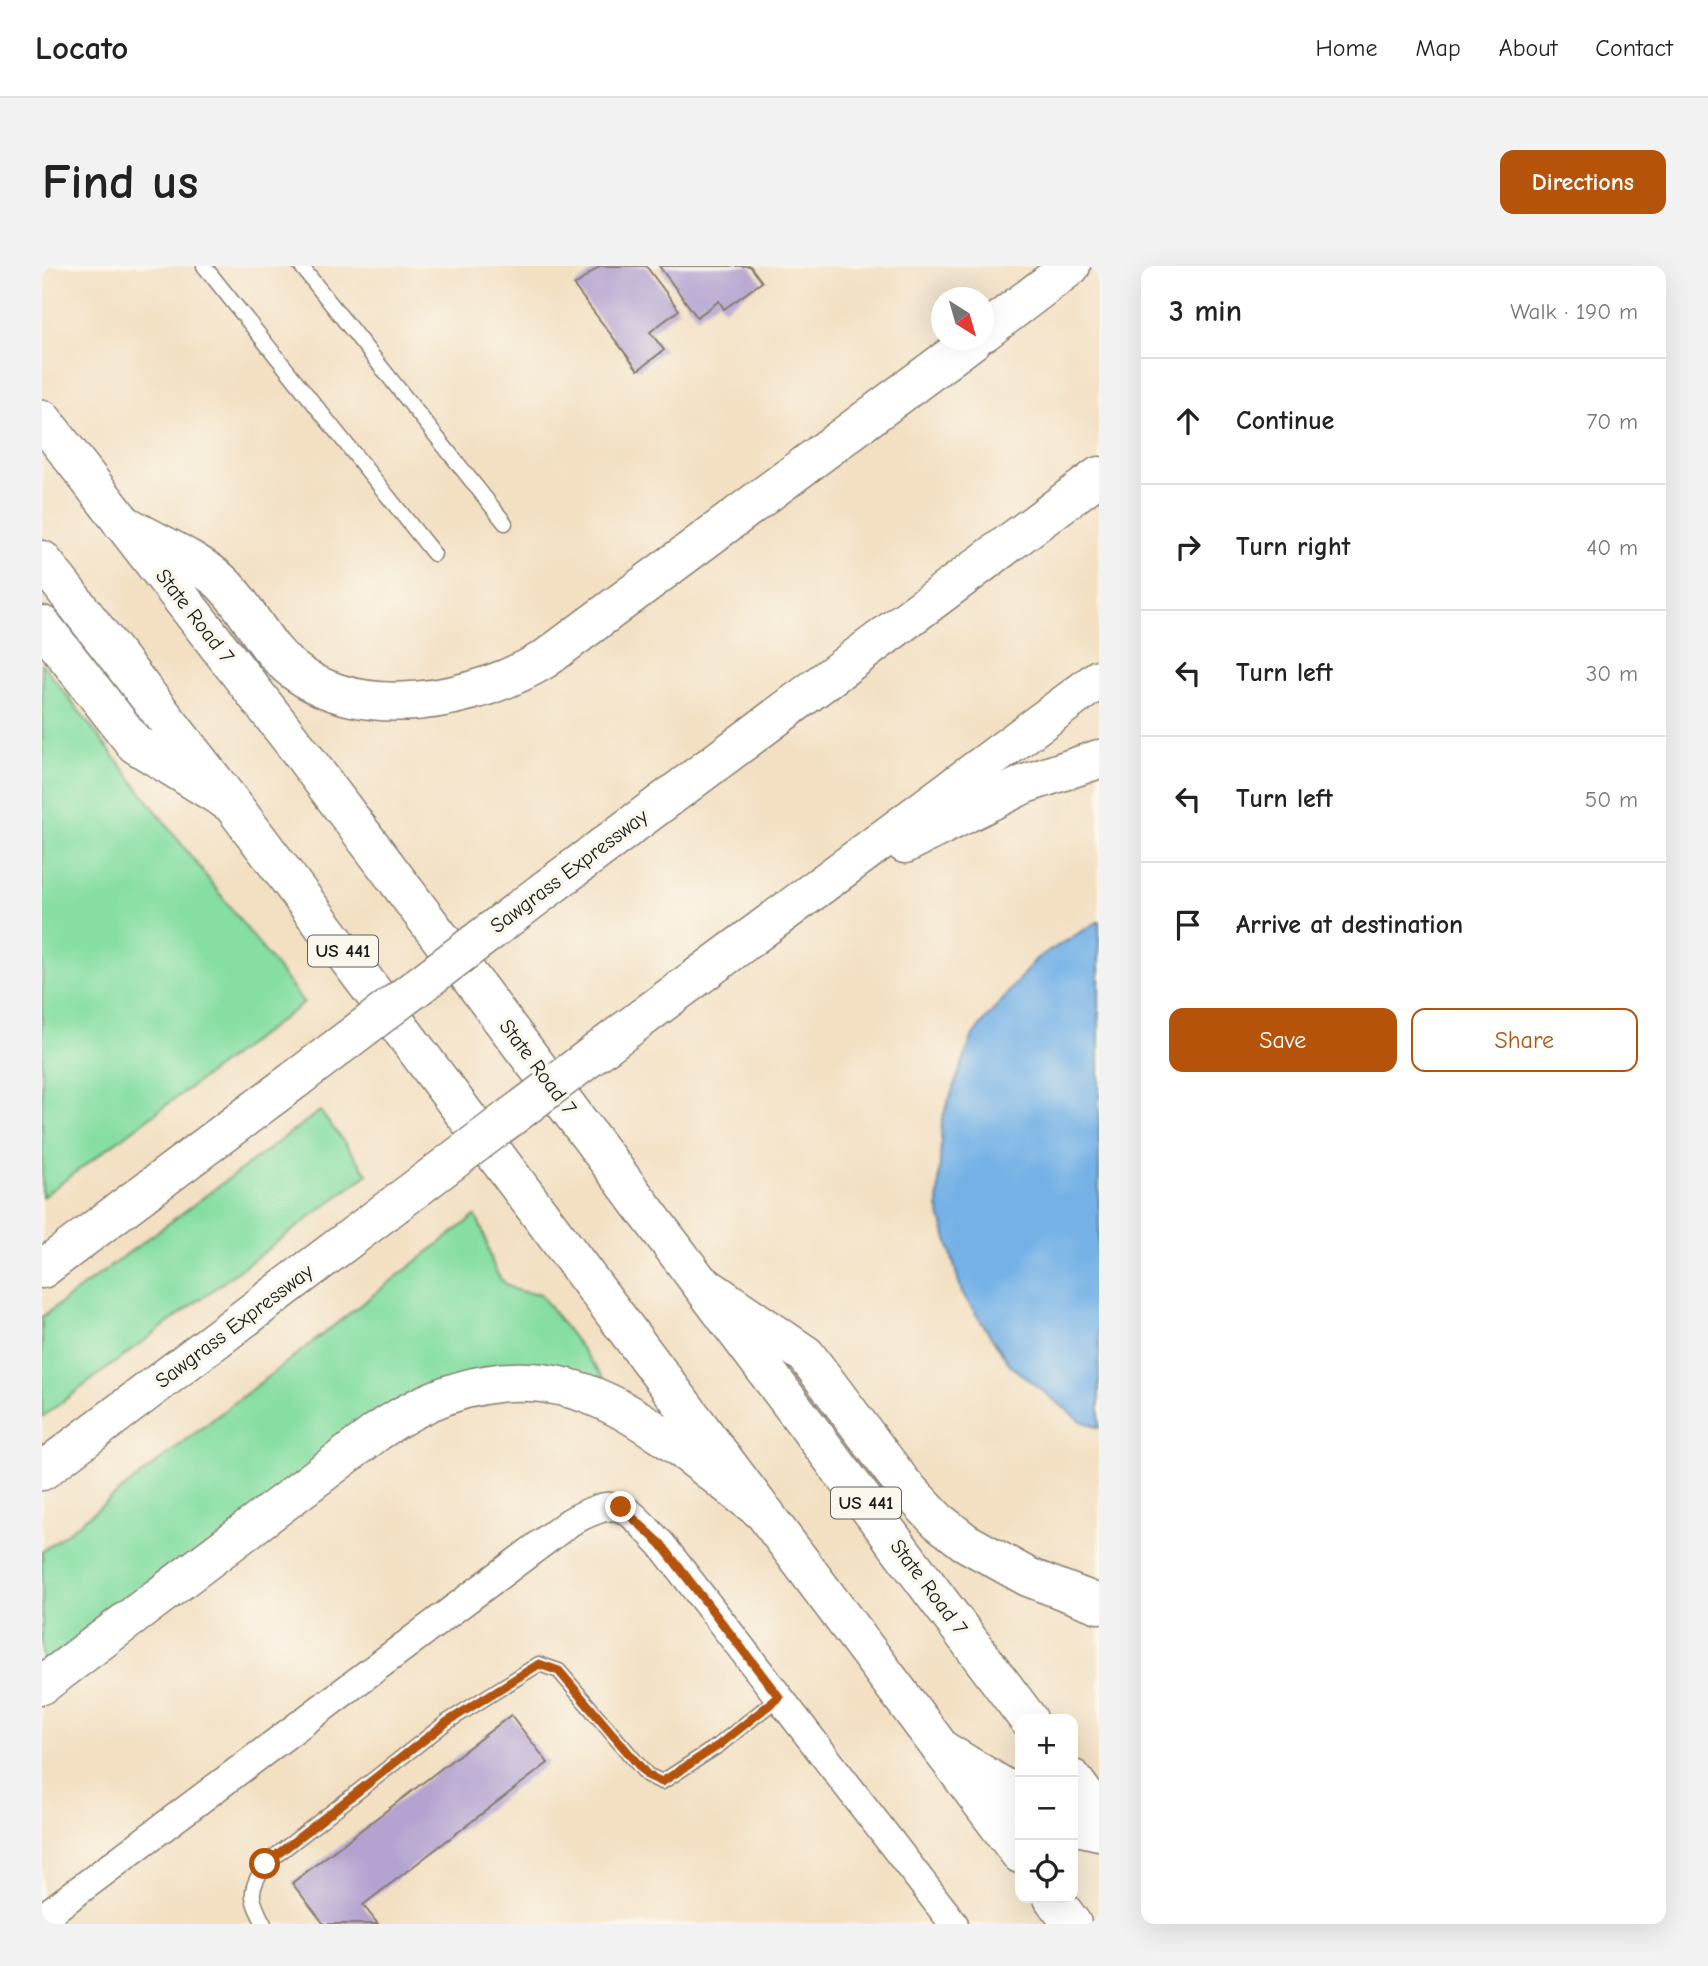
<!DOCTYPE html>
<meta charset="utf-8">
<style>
:root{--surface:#fff;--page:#f2f2f2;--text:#222;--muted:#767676;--line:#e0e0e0;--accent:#b45309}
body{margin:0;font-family:"Comic Neue",sans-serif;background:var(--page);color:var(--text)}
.controls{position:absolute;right:21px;bottom:21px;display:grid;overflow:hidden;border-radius:14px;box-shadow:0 7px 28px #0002}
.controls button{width:63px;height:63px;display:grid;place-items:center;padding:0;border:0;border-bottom:2px solid var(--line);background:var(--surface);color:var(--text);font:35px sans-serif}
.compass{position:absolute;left:889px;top:21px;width:63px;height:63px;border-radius:50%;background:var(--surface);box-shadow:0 7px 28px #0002;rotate:143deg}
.stop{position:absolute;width:21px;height:21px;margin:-16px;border:5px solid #b45309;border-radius:50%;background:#fff}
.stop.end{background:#b45309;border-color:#fff;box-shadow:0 2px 7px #0008}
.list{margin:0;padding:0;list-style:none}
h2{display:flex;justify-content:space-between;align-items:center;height:91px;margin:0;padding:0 28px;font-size:30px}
h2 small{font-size:23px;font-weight:400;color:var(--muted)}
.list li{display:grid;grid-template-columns:46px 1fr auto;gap:21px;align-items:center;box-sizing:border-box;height:126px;padding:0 28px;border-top:2px solid var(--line)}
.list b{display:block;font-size:26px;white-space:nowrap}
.list em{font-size:23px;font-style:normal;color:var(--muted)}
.actions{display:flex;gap:14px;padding:21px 28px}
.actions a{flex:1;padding:16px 0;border:2px solid var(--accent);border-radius:14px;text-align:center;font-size:24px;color:var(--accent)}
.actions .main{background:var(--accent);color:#fff}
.icon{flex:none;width:38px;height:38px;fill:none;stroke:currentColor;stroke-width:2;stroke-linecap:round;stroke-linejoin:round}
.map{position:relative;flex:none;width:1057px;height:1658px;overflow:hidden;border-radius:14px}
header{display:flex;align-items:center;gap:42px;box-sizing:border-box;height:98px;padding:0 35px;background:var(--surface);border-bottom:2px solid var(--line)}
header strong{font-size:33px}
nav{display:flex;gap:38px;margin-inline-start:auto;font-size:24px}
.intro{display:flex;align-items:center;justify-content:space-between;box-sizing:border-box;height:168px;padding:0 42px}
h1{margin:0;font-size:49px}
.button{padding:18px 32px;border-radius:14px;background:var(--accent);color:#fff;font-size:24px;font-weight:700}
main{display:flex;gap:42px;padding:0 42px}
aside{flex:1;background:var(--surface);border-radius:14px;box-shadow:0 7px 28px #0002}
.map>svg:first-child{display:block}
</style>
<header>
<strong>Locato</strong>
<nav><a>Home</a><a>Map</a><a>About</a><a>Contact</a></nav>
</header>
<div class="intro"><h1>Find us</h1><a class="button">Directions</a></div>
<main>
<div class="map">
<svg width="1057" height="1658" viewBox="0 0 1057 1658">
<rect width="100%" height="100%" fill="#fbf7ec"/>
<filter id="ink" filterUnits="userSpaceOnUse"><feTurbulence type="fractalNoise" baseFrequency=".0143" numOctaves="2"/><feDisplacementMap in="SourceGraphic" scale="14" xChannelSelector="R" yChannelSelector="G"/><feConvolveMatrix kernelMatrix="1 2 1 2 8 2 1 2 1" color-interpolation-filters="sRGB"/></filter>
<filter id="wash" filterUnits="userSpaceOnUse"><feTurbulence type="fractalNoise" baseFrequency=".00686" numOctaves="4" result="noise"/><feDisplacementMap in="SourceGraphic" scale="28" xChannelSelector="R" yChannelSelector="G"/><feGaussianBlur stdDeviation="1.57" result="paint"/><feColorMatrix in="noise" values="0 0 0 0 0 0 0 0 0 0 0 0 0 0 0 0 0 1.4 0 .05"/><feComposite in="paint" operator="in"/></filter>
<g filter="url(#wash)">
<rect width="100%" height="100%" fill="#f3e0c3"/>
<g fill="#86dea2" stroke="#517d5f" stroke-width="2">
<polygon points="0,397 262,737 0,931"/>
<polygon points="278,845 326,908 0,1151 0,1051"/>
<path d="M433,950C454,978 440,1029 497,1027L561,1111L557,1116L443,1102L0,1406V1286Z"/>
</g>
<polygon fill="#73b1e6" stroke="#486681" stroke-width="2" points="1057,655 1057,1162 1039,1155 969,1100 920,1027 896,941 900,853 931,769 994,693"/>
<g id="blocks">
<g fill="#b4a3d0">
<polygon points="558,0 604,0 637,44 608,66 622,84 596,104 532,20"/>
<polygon points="617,0 708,0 720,16 682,43 677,35 655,51"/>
<polygon points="469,1449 506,1497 321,1639 336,1658 282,1658 250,1617"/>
</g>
</g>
</g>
<g filter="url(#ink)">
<use href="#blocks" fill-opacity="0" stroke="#887e70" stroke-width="2"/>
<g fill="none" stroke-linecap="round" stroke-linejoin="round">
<defs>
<g id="lane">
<polyline points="162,0 392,288"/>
<polyline points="259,0 463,257"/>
<path d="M222,1658C207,1629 207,1626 223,1598L405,1456L497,1398L517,1405L605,1509L620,1516L677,1479L737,1431"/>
</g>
<path id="street" d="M0,1652L528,1256C579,1228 581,1239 619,1278L912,1658"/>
<g id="primary">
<polyline points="0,153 257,484 986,1453"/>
<polyline points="0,294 190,538 978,1588"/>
<polyline points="1031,1513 1057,1549"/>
<polyline points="1011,1632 1030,1658"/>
</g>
<g id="highway">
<polyline points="942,66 1029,0"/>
<path d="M80,257C106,272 156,295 177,314C205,339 220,380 251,404C321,458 434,435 503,393L931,74"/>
<polyline points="0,359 93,478 190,538"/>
<polyline points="863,578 983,518 1057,493"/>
<polyline points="503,624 1057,210"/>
<polyline points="600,752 1057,413"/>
<polyline points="0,1003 254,813"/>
<polyline points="663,1020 764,1089 860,1217 896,1255 923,1276 986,1311 1057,1338"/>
<polyline points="0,1205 351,940"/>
<path d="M0,1419L335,1166C404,1118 482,1098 562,1135C617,1160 675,1212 724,1248"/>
<polyline points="899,1483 978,1531"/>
<polyline points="1031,1559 1057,1565"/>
</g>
</defs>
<use href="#lane" stroke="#887e70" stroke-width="17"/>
<use href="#street" stroke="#887e70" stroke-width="31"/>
<use href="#primary" stroke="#887e70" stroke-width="41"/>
<use href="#highway" stroke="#887e70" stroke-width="41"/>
<use href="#lane" stroke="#fff" stroke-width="14"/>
<use href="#street" stroke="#fff" stroke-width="28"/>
<use href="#primary" stroke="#fff" stroke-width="38"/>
<use href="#highway" stroke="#fff" stroke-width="38"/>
<defs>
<g id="highway-bridge">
<polyline points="254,813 503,624"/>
<polyline points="351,940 600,752"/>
</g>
</defs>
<use href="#highway-bridge" stroke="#887e70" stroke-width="41" stroke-linecap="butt"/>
<use href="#highway-bridge" stroke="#fff" stroke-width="38"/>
</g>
</g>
<g fill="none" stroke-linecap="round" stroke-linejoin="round" filter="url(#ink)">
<polyline stroke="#b45309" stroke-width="9" points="223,1598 405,1456 497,1398 517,1405 605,1509 620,1516 677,1479 737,1431 619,1278 579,1241"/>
</g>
<g text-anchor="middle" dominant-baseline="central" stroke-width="7" stroke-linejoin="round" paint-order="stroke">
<g fill="#fbf7ec" stroke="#5f5e5a" stroke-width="2">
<rect x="266" y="669.5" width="70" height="31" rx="5"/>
<rect x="789" y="1221.5" width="70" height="31" rx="5"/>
</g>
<g font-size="19" font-weight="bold" fill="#1c1c1c">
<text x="301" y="685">US 441</text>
<text x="824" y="1237">US 441</text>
</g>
<g font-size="21" fill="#1c1c1c" stroke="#fbf7ec">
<text transform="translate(153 350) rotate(52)">State Road 7</text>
<text transform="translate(527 605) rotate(-37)">Sawgrass Expressway</text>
<text transform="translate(496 801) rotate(53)">State Road 7</text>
<text transform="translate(192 1060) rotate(-37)">Sawgrass Expressway</text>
<text transform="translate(887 1321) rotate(53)">State Road 7</text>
</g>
</g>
</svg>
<div class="controls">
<button>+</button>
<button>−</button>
<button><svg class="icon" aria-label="locate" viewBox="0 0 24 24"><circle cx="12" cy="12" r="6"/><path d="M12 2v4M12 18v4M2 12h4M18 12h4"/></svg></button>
</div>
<svg class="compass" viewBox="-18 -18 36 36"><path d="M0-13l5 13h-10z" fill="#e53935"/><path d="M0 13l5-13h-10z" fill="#767676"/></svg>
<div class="stop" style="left:223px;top:1598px"></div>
<div class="stop end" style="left:579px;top:1241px"></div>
</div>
<aside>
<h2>3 min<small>Walk · 190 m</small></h2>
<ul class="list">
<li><svg class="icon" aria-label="ahead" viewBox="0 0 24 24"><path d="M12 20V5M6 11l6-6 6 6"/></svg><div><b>Continue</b></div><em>70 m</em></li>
<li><svg class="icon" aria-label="right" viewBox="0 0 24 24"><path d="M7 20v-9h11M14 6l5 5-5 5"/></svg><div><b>Turn right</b></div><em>40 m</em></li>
<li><svg class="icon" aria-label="left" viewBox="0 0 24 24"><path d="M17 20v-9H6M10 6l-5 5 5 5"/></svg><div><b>Turn left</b></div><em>30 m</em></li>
<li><svg class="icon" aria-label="left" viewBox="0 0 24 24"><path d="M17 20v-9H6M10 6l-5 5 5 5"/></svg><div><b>Turn left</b></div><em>50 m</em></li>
<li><svg class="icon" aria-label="arrive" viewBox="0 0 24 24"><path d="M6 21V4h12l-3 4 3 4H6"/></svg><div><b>Arrive at destination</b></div></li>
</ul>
<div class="actions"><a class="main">Save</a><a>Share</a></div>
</aside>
</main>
